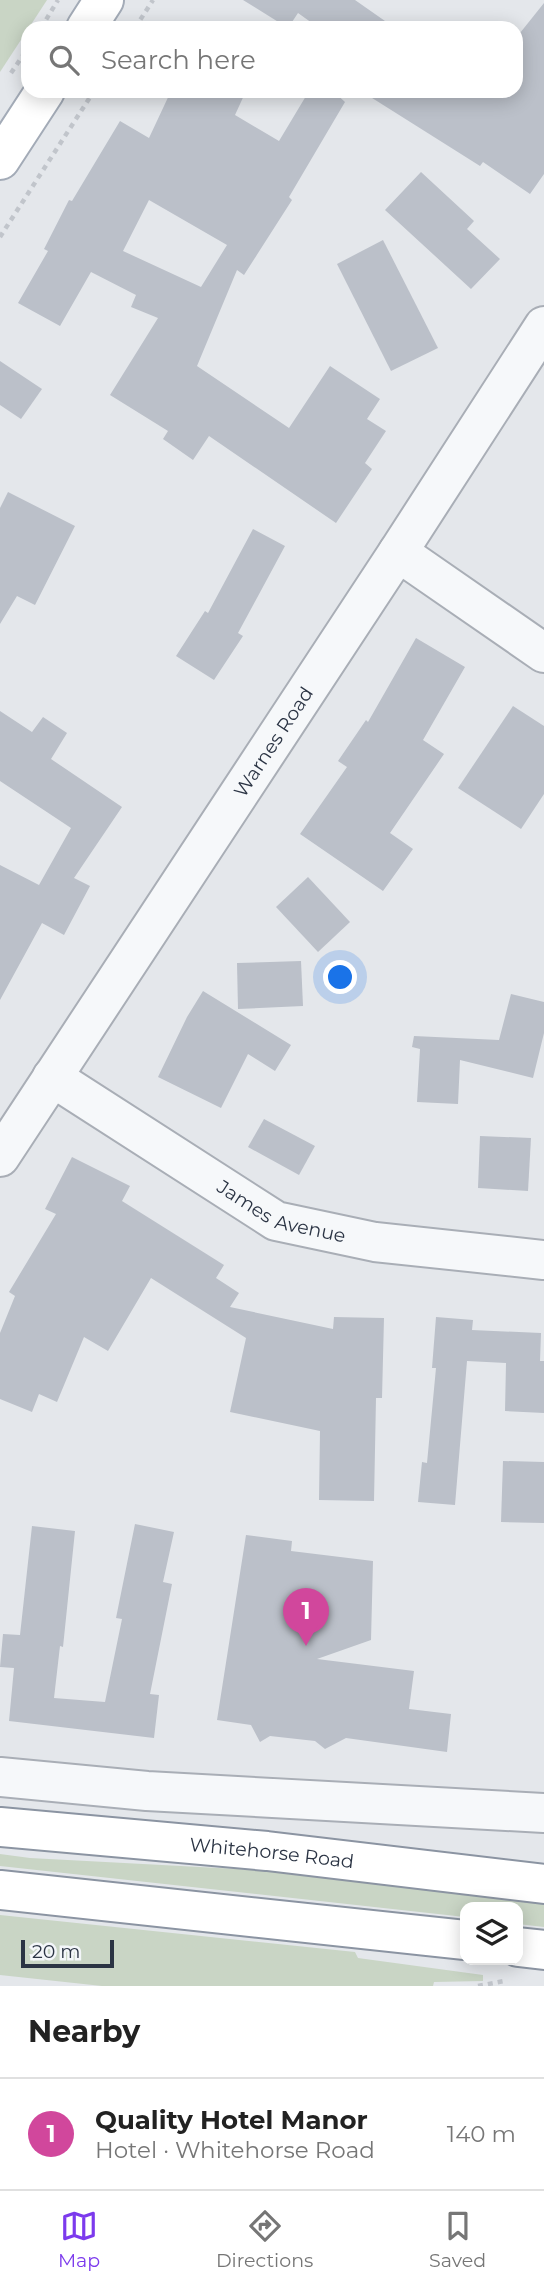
<!DOCTYPE html>
<meta charset="utf-8">
<style>
:root{--surface:#fff;--page:#f6f6f6;--text:#222;--muted:#767676;--line:#e0e0e0;--accent:#7c3aed}
body{margin:0;font-family:Montserrat,sans-serif;background:var(--page);color:var(--text)}
.controls{position:absolute;right:21px;bottom:21px;display:grid;overflow:hidden;border-radius:14px;box-shadow:0 4px 18px #0003}
.controls button{width:63px;height:63px;display:grid;place-items:center;padding:0;border:0;border-bottom:2px solid var(--line);background:var(--surface);color:var(--text);font:35px sans-serif}
.scale{position:absolute;left:21px;bottom:18px;width:93px;box-sizing:border-box;padding-left:7px;border:4px solid #2b3444;border-top:0;font-size:19px;line-height:24px;white-space:nowrap;color:#2b3444;-webkit-text-stroke:5px #f3f6f9;paint-order:stroke}
.you{position:absolute;left:341px;top:978px;width:24px;height:24px;margin:-18px;border:5px solid #fff;border-radius:50%;background:#1a73e8;box-shadow:0 0 0 10px #1a73e833}
.badge{display:grid;place-items:center;width:46px;height:46px;border-radius:50%;background:var(--accent);color:#fff;font-size:23px;font-weight:700}
.pin{position:absolute;translate:-50% -58px;filter:drop-shadow(0 2px 4px #0008)}
.pin::after{content:'';position:absolute;top:37px;width:24px;height:21px;background:inherit;clip-path:polygon(0 0,100% 0,50% 100%)}
.list{margin:0;padding:0;list-style:none}
h2{display:flex;justify-content:space-between;align-items:center;height:91px;margin:0;padding:0 28px;font-size:30px}
h2 small{font-size:23px;font-weight:400;color:var(--muted)}
.list li{display:grid;grid-template-columns:46px 1fr auto;gap:21px;align-items:center;box-sizing:border-box;height:112px;padding:0 28px;border-top:2px solid var(--line)}
.list b{display:block;font-size:26px;white-space:nowrap}
.list p{margin:0;font-size:23px;white-space:nowrap;color:var(--muted)}
.list em{font-size:23px;font-style:normal;color:var(--muted)}
.icon{flex:none;width:38px;height:38px;fill:none;stroke:currentColor;stroke-width:2;stroke-linecap:round;stroke-linejoin:round}
.map{position:relative;flex:none;width:544px;height:1986px;overflow:hidden}
.search{position:absolute;background:var(--surface);box-shadow:0 4px 18px #0003;left:21px;right:21px;top:21px;height:77px;display:flex;align-items:center;gap:18px;box-sizing:border-box;padding:0 24px;border-radius:21px;color:var(--muted);font-size:26px}
.sheet{height:203px;background:var(--surface)}
nav{display:flex;justify-content:space-around;align-items:center;box-sizing:border-box;height:98px;border-top:2px solid var(--line);background:var(--surface);font-size:19px;color:var(--muted)}
nav a{display:grid;justify-items:center;gap:4px}
nav .on{color:var(--accent)}
.map>svg:first-child{display:block}
</style>
<div class="map">
<svg width="544" height="1986" viewBox="0 0 544 1986">
<rect width="100%" height="100%" fill="#e4e7eb"/>
<g fill="#c9d5c5">
<polygon points="0,0 47,0 0,72"/>
<polygon points="0,1854 30,1858 258,1870 544,1903 544,1927 518,1924 518,1907 465,1907 465,1917 0,1866"/>
<polygon points="0,1915 355,1952 358,1958 483,1975 483,1981 434,1982 433,1986 102,1986 0,1975"/>
</g>
<g fill="#bbc0c9" fill-rule="evenodd">
<polygon points="243,0 355,0 395,28 319,28 298,13 288,28"/>
<polygon points="544,3 544,174 530,194 483,162 480,166 361,91 516,91 516,38"/>
<path d="M171,91H246L235,115L279,141L309,91H333L345,102L289,197L292,200L244,275L237,270L197,366L289,428L330,366L380,399L367,419L386,431L365,463L372,469L336,523L209,436L193,460L163,439L168,431L110,395L158,318L131,307L136,295L91,272L60,326L18,303L48,251L44,249L69,200L72,201L120,121L149,138ZM149,200L227,245L201,287L123,251Z"/>
<polygon points="421,172 474,221 467,229 500,259 471,289 385,210"/>
<polygon points="383,240 438,348 391,371 337,264"/>
<polygon points="0,361 42,389 21,419 0,405"/>
<polygon points="8,492 75,526 35,605 17,596 0,624 0,508"/>
<polygon points="253,529 285,546 238,633 243,636 214,680 176,656 205,611 208,613"/>
<polygon points="416,638 465,667 423,740 444,754 390,833 413,849 383,891 300,834 347,767 338,761 366,720 368,722"/>
<polygon points="513,706 544,726 544,794 521,829 458,788"/>
<polygon points="0,711 32,732 43,717 67,733 51,759 122,807 74,878 90,886 64,935 42,923 0,1000 0,865 39,885 71,828 0,781"/>
<polygon points="308,877 350,922 318,952 276,907"/>
<polygon points="301,961 303,1006 238,1009 237,963"/>
<polygon points="203,991 291,1045 275,1071 248,1054 221,1108 158,1077 187,1017"/>
<polygon points="511,994 544,1002 544,1033 533,1078 460,1060 458,1104 417,1102 420,1049 412,1047 414,1036 499,1040"/>
<polygon points="264,1119 315,1146 299,1175 248,1147"/>
<polygon points="480,1136 531,1138 528,1191 478,1188"/>
<polygon points="72,1157 130,1186 122,1201 224,1265 216,1278 239,1293 230,1307 333,1329 334,1317 384,1318 382,1398 376,1398 374,1501 319,1500 320,1431 230,1412 246,1338 151,1278 108,1351 84,1337 57,1402 39,1394 32,1412 0,1399 0,1333 15,1296 9,1292 56,1214 45,1209"/>
<polygon points="436,1317 473,1320 472,1330 541,1333 540,1361 544,1361 544,1413 505,1411 506,1363 467,1361 455,1505 418,1502 422,1462 427,1463 436,1368 432,1368"/>
<polygon points="503,1461 544,1462 544,1523 501,1522"/>
<polygon points="135,1524 174,1532 163,1582 172,1584 150,1694 159,1695 154,1738 9,1721 14,1668 0,1667 3,1634 20,1635 32,1526 75,1531 63,1647 60,1646 54,1698 105,1702 122,1619 116,1618"/>
<polygon points="246,1535 292,1541 291,1551 373,1561 371,1640 317,1659 414,1671 409,1709 451,1714 447,1752 346,1738 325,1749 315,1741 270,1736 260,1742 251,1725 217,1720"/>
</g>
<g fill="none" stroke-linecap="round" stroke-linejoin="round">
<defs>
<g id="minor">
<polyline points="398,552 544,653"/>
<path id="s1" d="M52,1077L276,1221L375,1242L544,1260"/>
<path id="s2" d="M0,1157L398,552L544,326"/>
<polyline points="0,1777 147,1791 544,1813"/>
</g>
<g id="major">
<polyline points="86,28 104,0"/>
<polyline points="0,160 45,91"/>
</g>
<g id="highway">
<path id="s3" d="M0,1827L267,1851L544,1884"/>
<polyline points="0,1890 465,1940"/>
<polyline points="518,1947 544,1950"/>
</g>
</defs>
<use href="#minor" stroke="#a9aeb6" stroke-width="42"/>
<use href="#major" stroke="#a3abb7" stroke-width="42"/>
<use href="#highway" stroke="#8b94a2" stroke-width="42"/>
<g stroke="#c1c5cb" stroke-width="4.5" stroke-dasharray="5 5" stroke-linecap="butt">
<polyline points="41,28 58,0"/>
<polyline points="135,28 153,0"/>
<polyline points="11,73 28,48"/>
<polyline points="0,237 94,91"/>
<polyline points="478,1986 504,1981"/>
</g>
<use href="#minor" stroke="#f6f8fa" stroke-width="38"/>
<use href="#major" stroke="#fff" stroke-width="38"/>
<use href="#highway" stroke="#fff" stroke-width="38"/>
</g>
<g text-anchor="middle" dominant-baseline="central" stroke-width="5" stroke-linejoin="round" paint-order="stroke">
<g font-size="19" fill="#2b3444" stroke="#f3f6f9">
<text stroke="none"><textPath href="#s2" startOffset="497">Warnes Road</textPath></text>
<text stroke="none"><textPath href="#s1" startOffset="268">James Avenue</textPath></text>
<text stroke="none"><textPath href="#s3" startOffset="273">Whitehorse Road</textPath></text>
</g>
</g>
</svg>
<div class="controls">
<button><svg class="icon" aria-label="layers" viewBox="0 0 24 24"><path d="M12 4l9 5-9 5-9-5zM3 14l9 5 9-5"/></svg></button>
</div>
<div class="scale">20 m</div>
<div class="you"></div>
<div class="pin badge" style="left:306px;top:1646px;background:#d1479c">1</div>
<div class="search"><svg class="icon" aria-label="search" viewBox="0 0 24 24"><circle cx="10" cy="10" r="6"/><path d="M15 15l6 6"/></svg>Search here</div>
</div>
<section class="sheet">
<h2>Nearby<small></small></h2>
<ul class="list">
<li><span class="badge" style="background:#d1479c">1</span><div><b>Quality Hotel Manor</b><p>Hotel · Whitehorse Road</p></div><em>140 m</em></li>
</ul>
</section>
<nav>
<a class="on"><svg class="icon" aria-label="map" viewBox="0 0 24 24"><path d="M3 6l6-2 6 2 6-2v14l-6 2-6-2-6 2zM9 4v14M15 6v14"/></svg>Map</a>
<a><svg class="icon" aria-label="directions" viewBox="0 0 24 24"><path d="M12 3l9 9-9 9-9-9zM9 14v-3h6M13 9l2 2-2 2"/></svg>Directions</a>
<a><svg class="icon" aria-label="saved" viewBox="0 0 24 24"><path d="M7 4h10v16l-5-4-5 4z"/></svg>Saved</a>
</nav>
